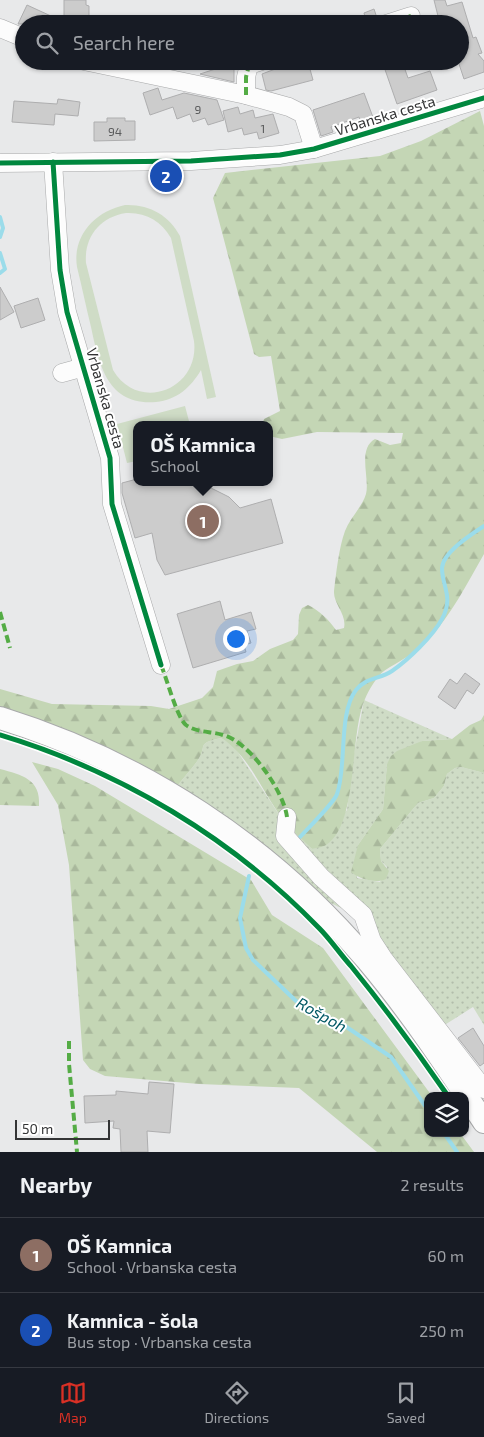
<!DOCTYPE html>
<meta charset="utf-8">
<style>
:root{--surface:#171b24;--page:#20242c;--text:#f1f3f6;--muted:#9ea1a6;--line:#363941;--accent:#d93025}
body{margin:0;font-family:"Exo 2",sans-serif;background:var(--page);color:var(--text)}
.controls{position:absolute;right:15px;bottom:15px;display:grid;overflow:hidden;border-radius:10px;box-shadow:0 1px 4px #0004}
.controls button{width:45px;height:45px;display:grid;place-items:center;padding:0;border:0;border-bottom:1px solid var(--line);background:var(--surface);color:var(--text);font:25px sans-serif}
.scale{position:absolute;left:15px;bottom:12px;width:95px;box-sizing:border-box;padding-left:5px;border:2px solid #333435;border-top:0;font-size:14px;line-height:18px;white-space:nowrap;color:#333435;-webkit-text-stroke:4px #fff;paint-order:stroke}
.you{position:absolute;left:235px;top:638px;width:18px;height:18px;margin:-12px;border:4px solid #fff;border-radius:50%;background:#1a73e8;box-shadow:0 0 0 8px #1a73e833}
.badge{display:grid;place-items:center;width:32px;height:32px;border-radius:50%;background:var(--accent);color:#fff;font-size:16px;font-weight:700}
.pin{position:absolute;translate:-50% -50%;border:2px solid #fff;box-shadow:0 1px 5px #0006}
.popup{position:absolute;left:133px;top:421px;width:140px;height:65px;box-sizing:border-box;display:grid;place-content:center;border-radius:10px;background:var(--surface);filter:drop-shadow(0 1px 4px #0005);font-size:16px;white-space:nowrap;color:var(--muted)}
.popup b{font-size:19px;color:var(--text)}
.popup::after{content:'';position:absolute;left:50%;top:100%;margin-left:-10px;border:10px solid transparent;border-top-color:var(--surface)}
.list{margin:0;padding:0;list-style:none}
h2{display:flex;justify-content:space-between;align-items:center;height:65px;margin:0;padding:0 20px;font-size:21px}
h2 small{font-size:16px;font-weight:400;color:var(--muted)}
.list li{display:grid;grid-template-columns:32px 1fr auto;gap:15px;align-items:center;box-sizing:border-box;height:75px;padding:0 20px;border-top:1px solid var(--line)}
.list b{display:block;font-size:19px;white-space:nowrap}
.list p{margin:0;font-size:16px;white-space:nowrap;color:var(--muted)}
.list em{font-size:16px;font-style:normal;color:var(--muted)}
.icon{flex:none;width:28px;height:28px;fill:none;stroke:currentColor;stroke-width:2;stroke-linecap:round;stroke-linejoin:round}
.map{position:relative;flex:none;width:484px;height:1152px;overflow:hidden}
.search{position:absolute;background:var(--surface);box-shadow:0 1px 4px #0004;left:15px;right:15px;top:15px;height:55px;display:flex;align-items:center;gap:12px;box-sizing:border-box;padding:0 18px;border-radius:28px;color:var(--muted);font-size:19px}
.sheet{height:215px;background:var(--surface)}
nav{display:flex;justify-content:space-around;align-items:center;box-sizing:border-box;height:70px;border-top:1px solid var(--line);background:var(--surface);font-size:14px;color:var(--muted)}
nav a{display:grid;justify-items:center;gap:2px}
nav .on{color:var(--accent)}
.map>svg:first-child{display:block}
</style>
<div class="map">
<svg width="484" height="1152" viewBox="0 0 484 1152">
<defs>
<pattern id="grass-dots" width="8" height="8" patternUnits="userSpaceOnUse" patternTransform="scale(1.25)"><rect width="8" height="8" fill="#cfdcc6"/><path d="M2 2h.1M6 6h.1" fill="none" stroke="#b2bdab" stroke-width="1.8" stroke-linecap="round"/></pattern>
<pattern id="forest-firs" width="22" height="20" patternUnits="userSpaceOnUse" patternTransform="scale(1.25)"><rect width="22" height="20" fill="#c4d6b5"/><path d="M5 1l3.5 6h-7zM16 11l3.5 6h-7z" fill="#a9b89c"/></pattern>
</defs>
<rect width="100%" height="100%" fill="#e8e9ea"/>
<path fill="url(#grass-dots)" d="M364,700L452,739L422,741L387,764L383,809L358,845L357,878L380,882L387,867L381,861L380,849L418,803L434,798L444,786L447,774L455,768L461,767L484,773V1025L473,1007L443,1026L392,965L368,920L328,902L257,840L178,785C184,777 192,769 198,760C208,745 195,744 221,738L234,746L278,813L312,849L347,810L353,759Z"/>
<g fill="url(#forest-firs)">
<path d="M480,111L484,126V554C467,584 451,615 428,640C415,654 399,661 384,671C377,676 368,691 365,699C349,734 359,824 326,845C323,847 316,848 312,849C300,837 286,825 277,811C260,786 247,754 221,738C195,744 208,745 198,760C192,769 184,777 178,785L133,760L0,708V689L52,704L151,706L169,709L202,698L213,687L217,671L237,664L253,661L270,649L293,640L298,634L299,615L302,608L308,605C320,611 328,619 336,630L344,628C347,614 333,604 334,591C336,574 339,547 345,531C350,518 362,507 366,494C370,478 357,449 375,439L390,445L401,443L403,433L317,432L282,439L269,436V425H262L264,419L280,411L271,356L259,357L254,354L213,198L225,173L380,156L421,141Z"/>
<path d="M484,715V773L461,767L455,768L447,774L444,786L434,798L418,803L380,849L381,861L389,871L386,879C376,884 359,879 351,872L358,845L383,809L387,764L391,756L397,751L422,741L452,739L470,725L481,720Z"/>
<polygon points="32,762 58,769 95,786 251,880 272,915 323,948 432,1096 428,1096 428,1133 460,1133 474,1152 377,1152 299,1088 199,1084 105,1076 90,1069 83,1060 69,865 58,805"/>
<path d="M0,769C22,775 41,779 39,806L0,805Z"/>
</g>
<g fill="#cfdcc6" fill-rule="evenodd">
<path d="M125,205C149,204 169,215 180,236L216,397L207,399L201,370C191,387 177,400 156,402C107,406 99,364 91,327C86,307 82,287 77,267C72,235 96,211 125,205ZM126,213C146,212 161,221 171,238L194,341C200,390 138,413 113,370L86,263C84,237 100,217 126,213Z"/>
<polygon points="185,406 190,425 137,425 137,461 127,463 117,424"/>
</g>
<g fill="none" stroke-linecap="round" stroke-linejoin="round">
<g stroke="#9bdcea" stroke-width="4">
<polyline points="0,217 3,228 0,237"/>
<polyline points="0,253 5,269 0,273"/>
<path d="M300,837C308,828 334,803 337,794C347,767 338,713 356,690C365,678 380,679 392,671C408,660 433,636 442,619C454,597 442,587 442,568C443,552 472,534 484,526"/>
<polyline points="249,876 240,918 246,948 253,960 296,1001 345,1026 391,1057 428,1110"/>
<polyline points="444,1133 457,1152"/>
</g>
</g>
<g fill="#ccc" stroke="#aeaeaf">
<polygon points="64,0 86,0 86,5 89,6 89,23 18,24 27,5 64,22"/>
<polygon points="434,0 445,0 447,6 462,2 473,38 476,37 482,53 478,54 484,61 484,72 464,79 458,61 460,61 460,24 440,24"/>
<polygon points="374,9 377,18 376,24 367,24 364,13"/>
<polygon points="382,61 402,61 408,78 430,71 437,90 397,104"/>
<polygon points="308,62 313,80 271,91 266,90 262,74 291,63 291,66"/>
<polygon points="234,63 234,82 200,74"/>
<polygon points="158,88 162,100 184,93 217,100 224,120 208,125 205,118 193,122 190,114 177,119 173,107 150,115 143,93"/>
<polygon points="364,93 374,120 361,124 359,117 331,127 333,132 321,136 313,110"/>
<polygon points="58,99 80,102 78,116 55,114 54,125 12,122 14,101 57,104"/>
<polygon points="238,107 240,114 253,110 255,118 273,114 279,133 259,139 257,132 244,135 242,128 228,132 223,111"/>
<polygon points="107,118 125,118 125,121 135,121 135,140 94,141 94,122 107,122"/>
<polygon points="0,287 14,312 0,320"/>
<polygon points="38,298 45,320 21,328 14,306"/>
<polygon points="137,479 137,482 199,482 229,497 240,508 271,499 283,543 165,575 157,560 152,533 135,538 122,493 122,483"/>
<polygon points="220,601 225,620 251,612 256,629 247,631 251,643 244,645 246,652 193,668 177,614"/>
<polygon points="465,673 480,684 473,694 467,690 455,709 438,697 450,679 457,684"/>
<polygon points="473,1028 484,1046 484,1063 480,1066 458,1038"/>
<polygon points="149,1082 174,1084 170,1133 147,1131 148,1152 121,1152 120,1129 113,1128 114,1121 85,1123 84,1096 116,1095 116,1091 148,1094"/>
</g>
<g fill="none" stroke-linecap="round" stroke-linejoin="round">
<defs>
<g id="minor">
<polyline points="386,24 411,16"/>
<polyline points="0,28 24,38"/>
<polyline points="84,61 246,95 289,107 303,114 314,149"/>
<polyline points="246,95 246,77 249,65 262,61"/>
<polyline points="53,162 60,270 67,312 110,458 112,504 161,665"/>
<polyline points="0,163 191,161 280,155 314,149 484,98"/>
<polyline points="62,373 84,367"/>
<polyline points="287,817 285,836 321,877 363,915 372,941 383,958 484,1089"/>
</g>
<path id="major" d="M0,718C142,762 271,846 367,960C410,1011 447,1067 484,1122"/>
</defs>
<use href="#minor" stroke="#a8a9aa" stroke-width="19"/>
<use href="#major" stroke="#a8a9aa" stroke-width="24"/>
<use href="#minor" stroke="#fcfcfc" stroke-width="18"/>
<use href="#major" stroke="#fcfcfc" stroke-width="22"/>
<g stroke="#54ac45" stroke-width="4" stroke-dasharray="8 4" stroke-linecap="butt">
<polyline points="386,24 411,16"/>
<polyline points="246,95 246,77 249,65 262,61"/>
<polyline points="0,612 10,648"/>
<path d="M161,665C167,679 177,718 186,725C197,733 211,731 223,735C250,742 284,792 287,817"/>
<polyline points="69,1041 69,1064 77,1152"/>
</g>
<defs>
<g id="cycleway">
<polyline points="53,162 60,270 67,312 110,458 112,504 161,665"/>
<polyline points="0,163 191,161 280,155 314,149 484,98"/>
<path d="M0,735C120,771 232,838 319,928C331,940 340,954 351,966C385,1008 417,1051 448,1096"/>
</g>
</defs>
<use href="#cycleway" stroke="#fff" stroke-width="8"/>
<use href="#cycleway" stroke="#00873e" stroke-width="5"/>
</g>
<g text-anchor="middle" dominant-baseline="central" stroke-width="4" stroke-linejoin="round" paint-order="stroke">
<g font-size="12" fill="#595a5b">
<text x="198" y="109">9</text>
<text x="263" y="128">1</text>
<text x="115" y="131">94</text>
</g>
<g font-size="15" fill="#333435" stroke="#fff">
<text transform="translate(385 115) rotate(-17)">Vrbanska cesta</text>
<text transform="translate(106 398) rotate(74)">Vrbanska cesta</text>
</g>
<g font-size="16" font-style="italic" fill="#005764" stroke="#fff">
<text transform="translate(322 1014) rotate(29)">Rošpoh</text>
</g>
</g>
</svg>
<div class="controls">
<button><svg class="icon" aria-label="layers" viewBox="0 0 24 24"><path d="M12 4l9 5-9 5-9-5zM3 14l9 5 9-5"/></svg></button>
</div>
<div class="scale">50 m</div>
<div class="you"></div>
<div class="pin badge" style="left:203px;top:521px;background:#8d6e63">1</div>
<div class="popup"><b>OŠ Kamnica</b>School</div>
<div class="pin badge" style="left:166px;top:176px;background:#1a4fb4">2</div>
<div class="search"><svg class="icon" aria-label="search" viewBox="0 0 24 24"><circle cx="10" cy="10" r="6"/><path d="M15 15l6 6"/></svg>Search here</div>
</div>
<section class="sheet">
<h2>Nearby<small>2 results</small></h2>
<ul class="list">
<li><span class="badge" style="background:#8d6e63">1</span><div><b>OŠ Kamnica</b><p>School · Vrbanska cesta</p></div><em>60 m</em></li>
<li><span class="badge" style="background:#1a4fb4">2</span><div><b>Kamnica - šola</b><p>Bus stop · Vrbanska cesta</p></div><em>250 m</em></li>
</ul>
</section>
<nav>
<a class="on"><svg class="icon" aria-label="map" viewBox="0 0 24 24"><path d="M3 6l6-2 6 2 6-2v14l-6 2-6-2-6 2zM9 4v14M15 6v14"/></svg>Map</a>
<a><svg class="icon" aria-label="directions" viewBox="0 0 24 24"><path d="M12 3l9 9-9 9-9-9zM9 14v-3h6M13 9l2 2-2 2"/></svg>Directions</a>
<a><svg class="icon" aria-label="saved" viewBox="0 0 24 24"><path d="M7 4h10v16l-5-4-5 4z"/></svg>Saved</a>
</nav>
